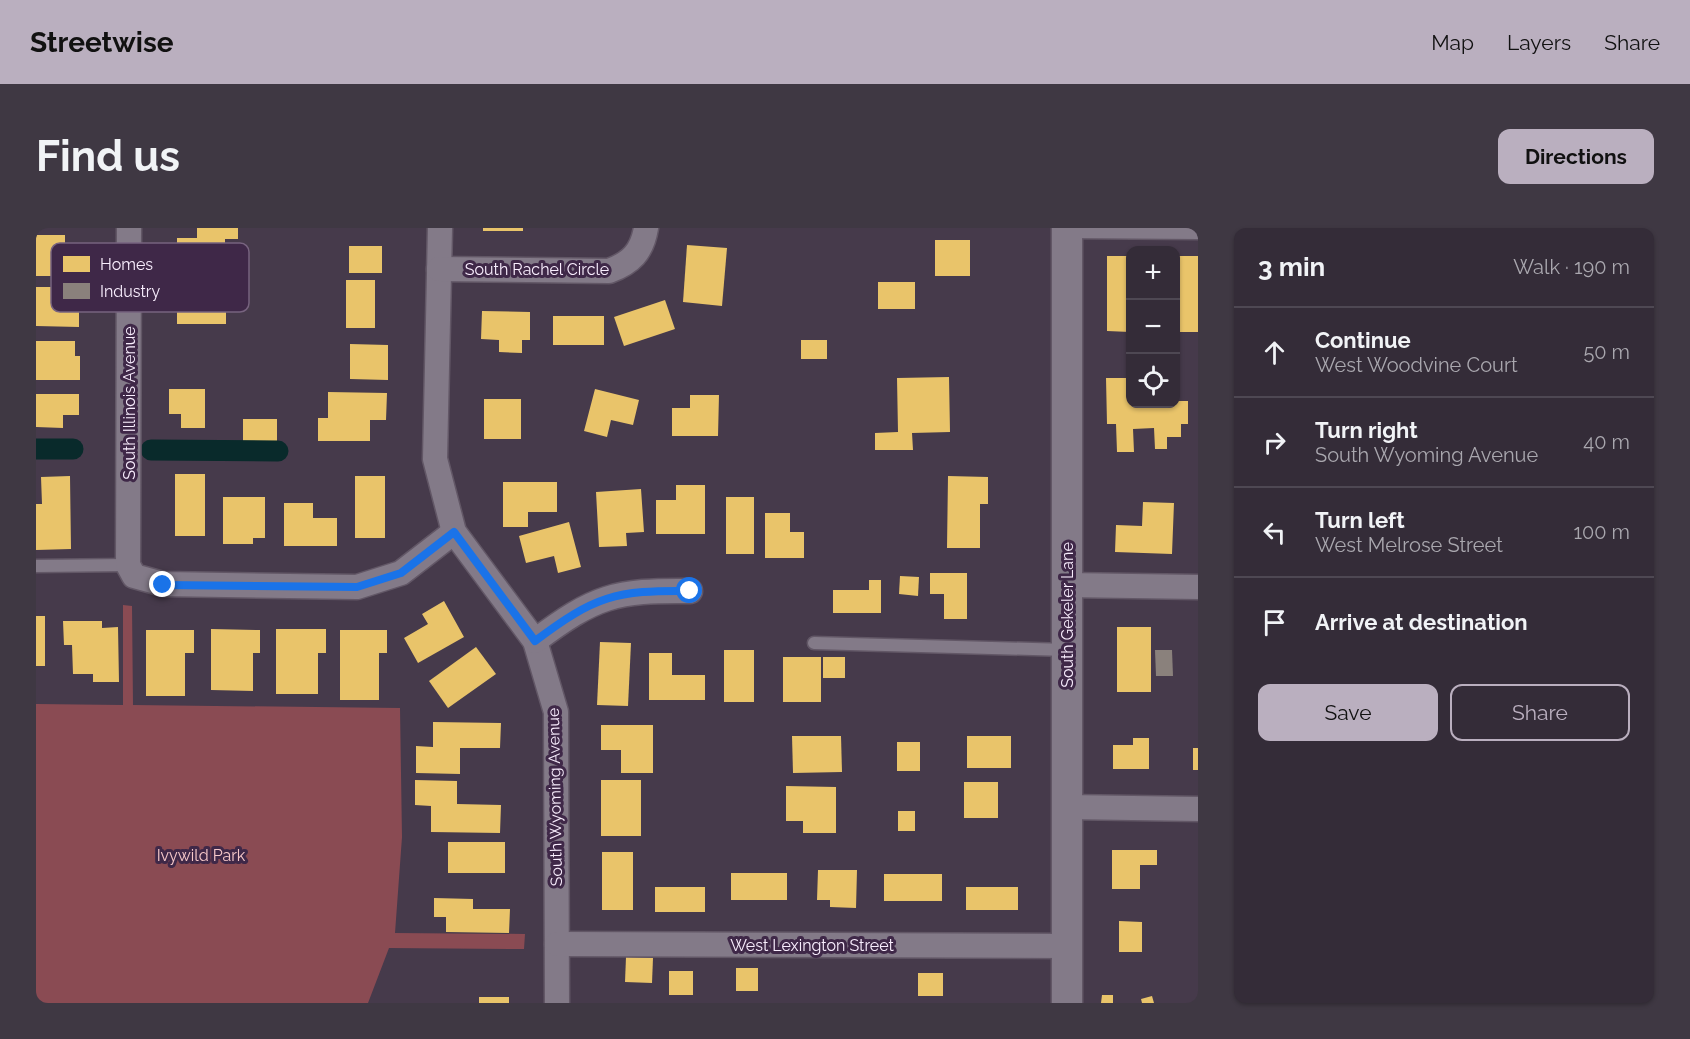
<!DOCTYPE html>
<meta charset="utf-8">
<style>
:root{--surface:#342c38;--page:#3f3843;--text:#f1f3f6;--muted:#a9a7ae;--line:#4e4853;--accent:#baafbf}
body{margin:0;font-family:Raleway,sans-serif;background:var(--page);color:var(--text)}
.controls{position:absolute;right:18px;top:18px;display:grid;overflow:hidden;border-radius:12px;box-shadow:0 2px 4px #0004}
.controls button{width:54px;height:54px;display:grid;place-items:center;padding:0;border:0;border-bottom:2px solid var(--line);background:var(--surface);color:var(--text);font:30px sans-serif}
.stop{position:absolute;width:18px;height:18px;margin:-14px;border:4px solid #1a73e8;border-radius:50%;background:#fff}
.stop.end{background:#1a73e8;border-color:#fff;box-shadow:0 2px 6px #0008}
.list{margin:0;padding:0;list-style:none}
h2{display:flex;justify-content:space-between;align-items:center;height:78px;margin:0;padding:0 24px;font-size:26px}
h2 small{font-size:20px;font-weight:400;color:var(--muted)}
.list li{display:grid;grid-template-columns:39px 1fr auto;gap:18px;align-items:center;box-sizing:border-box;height:90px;padding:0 24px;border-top:2px solid var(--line)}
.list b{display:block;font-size:22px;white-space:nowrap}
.list p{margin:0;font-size:20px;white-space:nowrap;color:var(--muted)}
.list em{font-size:20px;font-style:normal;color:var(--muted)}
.actions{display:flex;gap:12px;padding:18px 24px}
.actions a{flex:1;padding:14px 0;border:2px solid var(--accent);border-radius:12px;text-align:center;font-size:21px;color:var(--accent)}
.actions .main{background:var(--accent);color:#111}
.icon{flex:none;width:33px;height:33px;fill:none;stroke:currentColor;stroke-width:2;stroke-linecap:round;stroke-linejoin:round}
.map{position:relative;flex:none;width:1162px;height:775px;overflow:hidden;border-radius:12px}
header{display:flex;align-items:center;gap:36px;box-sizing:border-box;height:84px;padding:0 30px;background:var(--accent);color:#111}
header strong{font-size:28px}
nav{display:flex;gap:33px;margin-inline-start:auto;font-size:21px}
.intro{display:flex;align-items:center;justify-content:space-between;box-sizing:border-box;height:144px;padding:0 36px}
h1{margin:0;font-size:42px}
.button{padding:15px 27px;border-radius:12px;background:var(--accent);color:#111;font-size:21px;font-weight:700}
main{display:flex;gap:36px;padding:0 36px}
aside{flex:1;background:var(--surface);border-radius:12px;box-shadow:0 2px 4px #0004}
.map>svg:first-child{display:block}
</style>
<header>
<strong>Streetwise</strong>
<nav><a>Map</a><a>Layers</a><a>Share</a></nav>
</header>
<div class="intro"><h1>Find us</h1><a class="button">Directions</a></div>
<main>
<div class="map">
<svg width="1162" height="775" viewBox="0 0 1162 775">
<rect width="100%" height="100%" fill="#463a4b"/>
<polygon fill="#8a4b53" points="87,377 96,378 97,477 364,480 366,609 359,705 489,706 488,721 353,720 332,775 0,775 0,476 87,477"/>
<g fill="#e9c46a">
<polygon points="161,0 202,0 202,11 189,11 189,38 141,38 141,10 161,10"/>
<rect x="447" y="0" width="40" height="3"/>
<polygon points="0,7 29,7 29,25 44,25 44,48 0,48"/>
<rect x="899" y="12" width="35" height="36"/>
<polygon points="651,17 691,20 686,78 647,74"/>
<rect x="313" y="18" width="33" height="27"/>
<polygon points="1071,28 1094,28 1094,104 1071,103"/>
<rect x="1140" y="28" width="22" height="76"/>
<polygon points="163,49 203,49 203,69 190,69 190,96 141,96 141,71 163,71"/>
<rect x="310" y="52" width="29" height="48"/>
<rect x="842" y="54" width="37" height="27"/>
<polygon points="0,59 43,59 43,99 0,98"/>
<polygon points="629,72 639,101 588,118 578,89"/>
<polygon points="446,83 494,84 494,112 486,112 486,125 463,124 463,112 445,111"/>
<rect x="517" y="88" width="51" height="29"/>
<rect x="765" y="112" width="26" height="19"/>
<polygon points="0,113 39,113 39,128 44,128 44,152 0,152"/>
<polygon points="314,116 352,117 352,152 314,151"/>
<polygon points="913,149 914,204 876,205 877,222 839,222 839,205 862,204 861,150"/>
<polygon points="1070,150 1094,150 1094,176 1140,176 1140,173 1152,173 1152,196 1145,196 1145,209 1131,209 1131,221 1119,221 1118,200 1097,201 1098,224 1081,224 1080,196 1071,196"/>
<polygon points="133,161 169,161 169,200 145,200 145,186 133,186"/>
<polygon points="559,161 603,172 597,197 575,192 571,209 548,203"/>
<polygon points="292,164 351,165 350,192 334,192 334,213 282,213 282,190 292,190"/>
<polygon points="0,166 43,166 43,187 27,187 27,200 0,199"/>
<polygon points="654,167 683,167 682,208 636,208 636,180 654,180"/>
<rect x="448" y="171" width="37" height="40"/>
<rect x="207" y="191" width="34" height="27"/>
<rect x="139" y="246" width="30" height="62"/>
<polygon points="34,248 35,321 0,322 0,276 6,276 5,249"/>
<rect x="319" y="248" width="30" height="62"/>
<polygon points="912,248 952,249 952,276 944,276 944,320 911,320"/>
<polygon points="467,254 521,254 521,284 492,284 492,299 467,299"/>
<polygon points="640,257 669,257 669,306 620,306 620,272 640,272"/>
<polygon points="605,261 608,304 590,305 591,318 563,319 560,264"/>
<polygon points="187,269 229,269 229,310 217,310 217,316 187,316"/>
<rect x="690" y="269" width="28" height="57"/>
<polygon points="1107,274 1138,275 1136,326 1079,324 1080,297 1106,298"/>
<polygon points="248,275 277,275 277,290 301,290 301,318 248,318"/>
<polygon points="729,285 754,285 754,304 768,304 768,330 729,330"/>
<polygon points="533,294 545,339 522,345 518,328 490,335 483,308"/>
<polygon points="894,345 931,345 931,391 908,391 908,366 894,366"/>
<polygon points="864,348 883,349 882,368 863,366"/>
<polygon points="833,352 845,352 845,385 797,385 797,362 833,362"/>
<polygon points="408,373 428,409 382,435 368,410 392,396 386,386"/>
<rect x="0" y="388" width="9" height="50"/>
<polygon points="27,393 66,393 66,400 82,399 83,454 57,454 57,446 37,446 36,417 28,417"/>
<rect x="1081" y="399" width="34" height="65"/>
<polygon points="175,401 224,402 224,425 217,425 217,463 175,462"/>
<polygon points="240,401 290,401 290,425 282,425 282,466 240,466"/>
<polygon points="110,402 158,402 158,425 149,425 149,468 110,468"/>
<polygon points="304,402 351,402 351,425 343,425 343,472 304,472"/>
<polygon points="564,414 595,415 592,478 561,477"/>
<polygon points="440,419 460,446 412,480 393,453"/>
<rect x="688" y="422" width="30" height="52"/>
<polygon points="613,425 636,425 636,447 669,447 669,472 613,472"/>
<rect x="747" y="429" width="38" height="45"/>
<rect x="787" y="429" width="22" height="21"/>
<polygon points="397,494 465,495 464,520 424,520 424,546 380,545 380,518 397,519"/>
<polygon points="565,497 617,497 617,545 585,545 585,522 565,522"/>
<polygon points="756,508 805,508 806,544 757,545"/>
<rect x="931" y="508" width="44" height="32"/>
<polygon points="1097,510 1113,510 1113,541 1077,541 1077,517 1097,517"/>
<rect x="861" y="514" width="23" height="29"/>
<rect x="1157" y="520" width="5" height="22"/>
<polygon points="379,552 421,553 421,576 465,577 464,605 395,604 395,578 379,577"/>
<rect x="565" y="552" width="40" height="56"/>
<rect x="928" y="554" width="34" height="36"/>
<polygon points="750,558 800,559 800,605 767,605 767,593 750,593"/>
<rect x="862" y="583" width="17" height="20"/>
<rect x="412" y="614" width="57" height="31"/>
<polygon points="1076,622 1121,622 1121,637 1104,637 1104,661 1076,661"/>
<rect x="566" y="624" width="31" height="58"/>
<polygon points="782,642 821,642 820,680 794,679 794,672 781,672"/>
<rect x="695" y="645" width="56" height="27"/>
<rect x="848" y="646" width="58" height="27"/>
<rect x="619" y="659" width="50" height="25"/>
<rect x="930" y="659" width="52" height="23"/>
<polygon points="398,670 437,671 437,681 474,681 473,705 410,704 410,689 398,689"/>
<polygon points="1083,693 1106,694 1106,724 1083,724"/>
<polygon points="590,729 617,730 616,755 589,754"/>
<rect x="700" y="740" width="22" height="23"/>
<rect x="633" y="743" width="24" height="24"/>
<rect x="882" y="745" width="25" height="23"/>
<polygon points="1066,767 1077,767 1077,775 1065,775"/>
<polygon points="1116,768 1118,775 1106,775 1105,771"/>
<rect x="443" y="769" width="30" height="6"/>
</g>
<polygon fill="#8a817c" points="1119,422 1136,422 1137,448 1120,448"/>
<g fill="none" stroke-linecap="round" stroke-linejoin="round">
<g stroke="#092a2b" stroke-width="21">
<polyline points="0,221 37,221"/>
<polyline points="115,222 242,223"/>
</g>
<defs>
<g id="service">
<polyline points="1032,4 1162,5"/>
<polyline points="0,338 92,337"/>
<polyline points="778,415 1031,422"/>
</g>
<g id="minor">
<polyline points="93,0 92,337 98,348 127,356 321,359 365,345 418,304"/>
<polyline points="404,0 399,231 418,304 499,413 520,484 521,775"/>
<path d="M403,41L573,43C595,35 606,24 610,0"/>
<polyline points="1031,357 1162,359"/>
<path d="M499,413C559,368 579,362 654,363"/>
<polyline points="1031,579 1162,581"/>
<polyline points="521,716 1031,718"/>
</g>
<polyline id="tertiary" points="1031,0 1031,775"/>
</defs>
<use href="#service" stroke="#625766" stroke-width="15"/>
<use href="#minor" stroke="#625766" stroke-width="27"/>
<use href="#tertiary" stroke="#625766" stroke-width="33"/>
<use href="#service" stroke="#837a88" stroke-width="12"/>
<use href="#minor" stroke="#837a88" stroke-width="24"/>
<use href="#tertiary" stroke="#837a88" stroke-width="30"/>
</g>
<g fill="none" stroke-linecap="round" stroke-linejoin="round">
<path stroke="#1a73e8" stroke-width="8" d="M127,357L321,359L365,345L418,304L499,413C559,368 579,362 654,363"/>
</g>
<g text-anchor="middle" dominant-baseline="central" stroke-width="6" stroke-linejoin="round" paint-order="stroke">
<g font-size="16" fill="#f9eefe" stroke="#3f2848">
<text x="501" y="41">South Rachel Circle</text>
<text transform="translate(93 175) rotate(-90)">South Illinois Avenue</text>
<text transform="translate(1031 387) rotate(-90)">South Gekeler Lane</text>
<text transform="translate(519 569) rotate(-91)">South Wyoming Avenue</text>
<text x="776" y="717">West Lexington Street</text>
</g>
<g font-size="16" fill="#f7c9ca" stroke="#3f2848">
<text x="165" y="627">Ivywild Park</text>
</g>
</g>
<rect x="15" y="15" width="198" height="69" rx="9" fill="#3f2848" stroke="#77637f" stroke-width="1.5"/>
<rect x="27" y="28" width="27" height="16" fill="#e9c46a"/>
<rect x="27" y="55" width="27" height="16" fill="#8a817c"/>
<g font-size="16" fill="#f9eefe">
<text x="64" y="42">Homes</text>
<text x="64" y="69">Industry</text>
</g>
</svg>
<div class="controls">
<button>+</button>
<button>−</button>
<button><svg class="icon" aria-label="locate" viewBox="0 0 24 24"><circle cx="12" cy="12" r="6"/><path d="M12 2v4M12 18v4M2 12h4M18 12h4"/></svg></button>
</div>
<div class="stop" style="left:654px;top:363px"></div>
<div class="stop end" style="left:127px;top:357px"></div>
</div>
<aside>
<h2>3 min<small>Walk · 190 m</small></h2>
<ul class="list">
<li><svg class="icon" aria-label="ahead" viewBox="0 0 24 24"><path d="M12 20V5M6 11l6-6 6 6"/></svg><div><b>Continue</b><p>West Woodvine Court</p></div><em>50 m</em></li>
<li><svg class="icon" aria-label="right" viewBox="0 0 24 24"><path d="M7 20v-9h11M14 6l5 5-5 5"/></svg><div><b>Turn right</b><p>South Wyoming Avenue</p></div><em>40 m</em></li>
<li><svg class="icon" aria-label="left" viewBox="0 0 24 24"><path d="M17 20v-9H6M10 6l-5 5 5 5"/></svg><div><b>Turn left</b><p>West Melrose Street</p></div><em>100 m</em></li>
<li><svg class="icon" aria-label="arrive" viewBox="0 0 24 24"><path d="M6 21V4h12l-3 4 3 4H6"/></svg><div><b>Arrive at destination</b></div></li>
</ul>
<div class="actions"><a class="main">Save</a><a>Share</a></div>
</aside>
</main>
